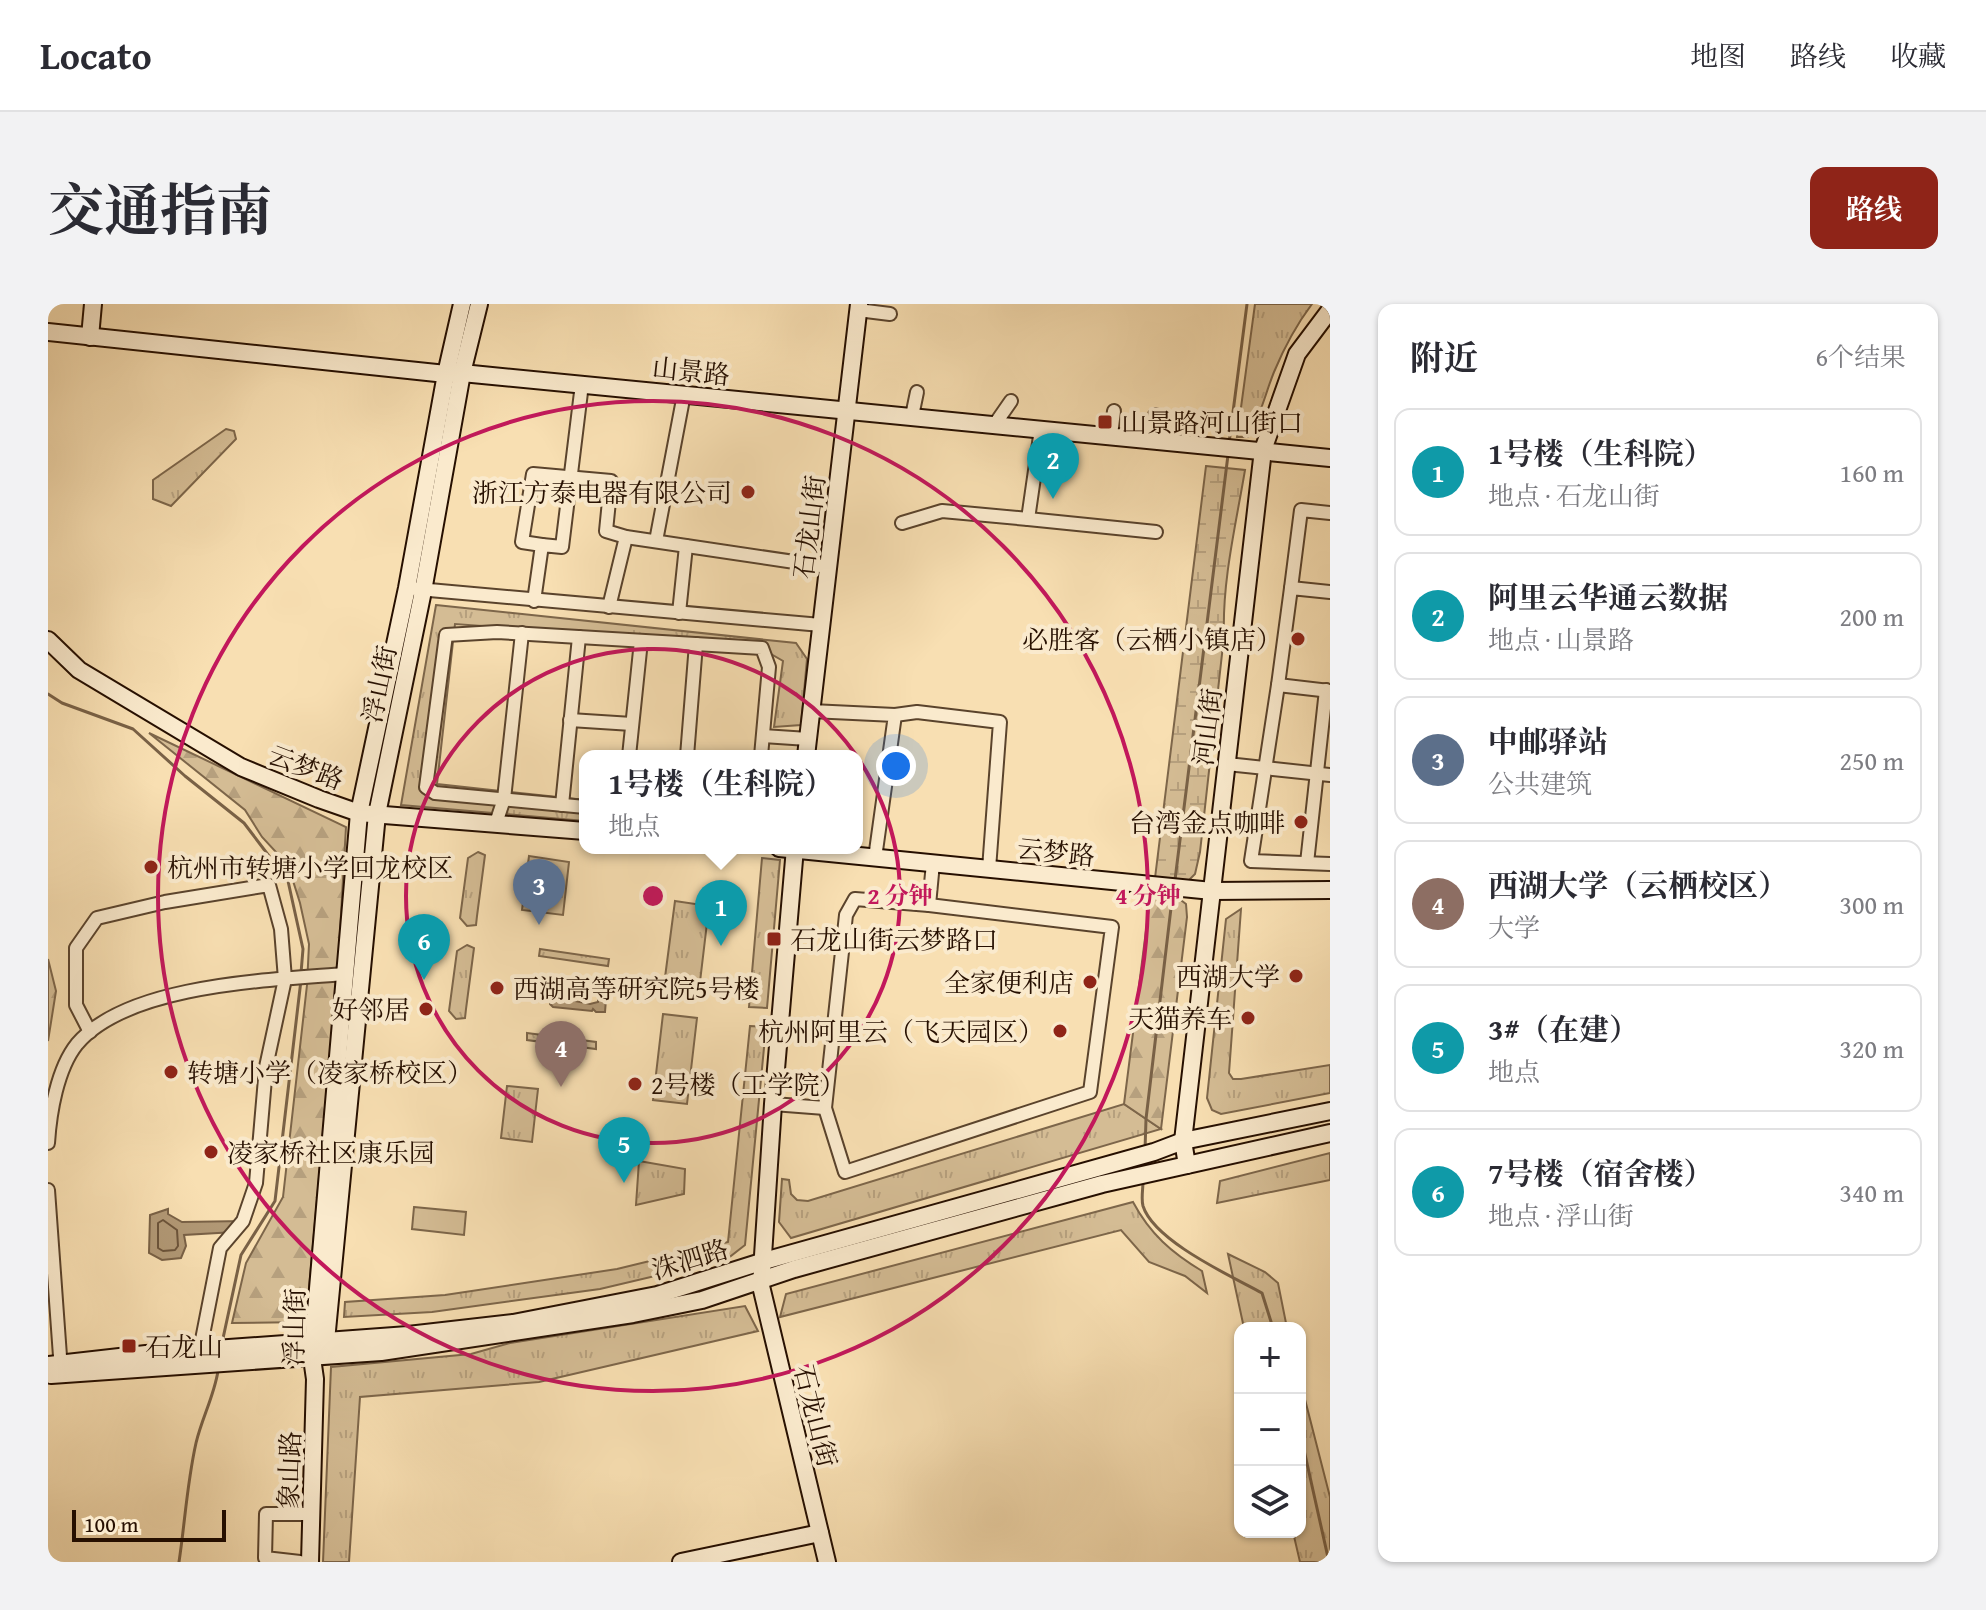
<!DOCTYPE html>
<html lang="zh">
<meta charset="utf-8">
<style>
:root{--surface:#fff;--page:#f2f2f3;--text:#2b2b33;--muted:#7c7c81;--line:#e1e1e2;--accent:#8f2418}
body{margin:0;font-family:"Gentium Book Plus","Noto Serif SC",serif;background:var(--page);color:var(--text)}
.controls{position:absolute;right:24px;bottom:24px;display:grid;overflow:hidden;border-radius:16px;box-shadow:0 2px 6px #0004}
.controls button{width:72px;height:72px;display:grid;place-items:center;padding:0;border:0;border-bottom:2px solid var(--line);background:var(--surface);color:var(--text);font:40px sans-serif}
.scale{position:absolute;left:24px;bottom:20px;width:154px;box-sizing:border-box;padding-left:8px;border:4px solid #260f00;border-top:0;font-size:22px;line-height:28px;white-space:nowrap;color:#260f00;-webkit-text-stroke:6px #faeacd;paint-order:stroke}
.you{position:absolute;left:848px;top:462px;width:28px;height:28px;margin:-20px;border:6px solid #fff;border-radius:50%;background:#1a73e8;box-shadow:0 0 0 12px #1a73e833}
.badge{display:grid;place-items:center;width:52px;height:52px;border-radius:50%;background:var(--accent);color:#fff;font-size:26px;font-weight:700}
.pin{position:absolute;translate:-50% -66px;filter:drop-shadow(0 2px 4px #0008)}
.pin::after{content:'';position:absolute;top:42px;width:28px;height:24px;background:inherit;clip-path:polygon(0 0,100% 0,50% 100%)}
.popup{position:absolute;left:531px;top:446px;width:284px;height:104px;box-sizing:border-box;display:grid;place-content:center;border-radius:16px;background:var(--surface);filter:drop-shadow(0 2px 6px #0005);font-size:26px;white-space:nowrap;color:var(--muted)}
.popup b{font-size:30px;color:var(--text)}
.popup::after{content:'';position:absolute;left:50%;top:100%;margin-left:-16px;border:16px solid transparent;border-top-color:var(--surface)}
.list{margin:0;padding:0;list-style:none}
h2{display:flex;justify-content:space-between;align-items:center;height:104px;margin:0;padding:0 32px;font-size:34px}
h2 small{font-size:26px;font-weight:400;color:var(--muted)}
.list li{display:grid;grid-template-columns:52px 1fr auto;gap:24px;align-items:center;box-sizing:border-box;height:128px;margin:0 16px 16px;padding:0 16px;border:2px solid var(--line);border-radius:16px}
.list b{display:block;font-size:30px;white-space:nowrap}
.list p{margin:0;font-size:26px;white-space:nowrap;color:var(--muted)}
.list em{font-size:26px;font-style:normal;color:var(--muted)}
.icon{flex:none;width:44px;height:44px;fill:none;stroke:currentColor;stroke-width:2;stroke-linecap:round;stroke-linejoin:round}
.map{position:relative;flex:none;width:1282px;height:1258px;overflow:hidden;border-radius:16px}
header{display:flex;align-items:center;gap:48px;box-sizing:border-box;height:112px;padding:0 40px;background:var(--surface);border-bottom:2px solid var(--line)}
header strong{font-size:38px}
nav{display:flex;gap:44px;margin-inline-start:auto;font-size:28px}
.intro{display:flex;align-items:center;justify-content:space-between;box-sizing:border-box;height:192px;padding:0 48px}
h1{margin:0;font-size:56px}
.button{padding:20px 36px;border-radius:16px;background:var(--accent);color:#fff;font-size:28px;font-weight:700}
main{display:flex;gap:48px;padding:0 48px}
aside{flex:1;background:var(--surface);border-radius:16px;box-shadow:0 2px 6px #0004}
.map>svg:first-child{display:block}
</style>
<header>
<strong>Locato</strong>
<nav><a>地图</a><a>路线</a><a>收藏</a></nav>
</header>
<div class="intro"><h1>交通指南</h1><a class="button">路线</a></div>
<main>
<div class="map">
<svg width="1282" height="1258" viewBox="0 0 1282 1258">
<defs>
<pattern id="grass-tufts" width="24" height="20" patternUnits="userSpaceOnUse" patternTransform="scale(2)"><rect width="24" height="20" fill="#d4bc94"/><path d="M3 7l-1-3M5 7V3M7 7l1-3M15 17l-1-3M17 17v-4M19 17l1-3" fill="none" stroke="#b6a07e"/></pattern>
<pattern id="forest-firs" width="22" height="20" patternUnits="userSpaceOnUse" patternTransform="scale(2)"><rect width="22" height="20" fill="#d4bc94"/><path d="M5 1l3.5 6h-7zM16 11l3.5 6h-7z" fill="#b6a07e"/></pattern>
<pattern id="wetland-marsh" width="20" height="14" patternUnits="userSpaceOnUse" patternTransform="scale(2)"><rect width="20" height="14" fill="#d4bc94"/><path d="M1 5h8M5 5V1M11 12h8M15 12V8" fill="none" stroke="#b6a07e"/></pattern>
</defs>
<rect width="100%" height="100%" fill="#f8dfb2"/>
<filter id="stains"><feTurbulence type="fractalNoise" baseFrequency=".0025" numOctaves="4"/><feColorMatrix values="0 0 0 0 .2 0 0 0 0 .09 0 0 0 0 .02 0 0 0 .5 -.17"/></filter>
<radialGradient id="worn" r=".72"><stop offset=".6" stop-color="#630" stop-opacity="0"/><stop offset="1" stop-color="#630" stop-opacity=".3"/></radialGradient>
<g fill="url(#grass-tufts)" stroke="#7d664a" stroke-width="2">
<path d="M1207,0H1264C1249,20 1236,44 1226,68C1217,90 1213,112 1200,133H1189Z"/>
<polygon points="178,125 186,127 188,135 123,202 105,195 105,176"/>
<polygon points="388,301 748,339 759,355 753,421 726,423 735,357 709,342 407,320 389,480 537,496 537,517 353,501"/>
<polygon points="430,548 437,551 429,612 428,621 419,622 412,614 420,554"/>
<polygon points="481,552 521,558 515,611 474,606"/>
<polygon points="714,554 732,556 719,704 701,703"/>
<polygon points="627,597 661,602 651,686 616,681"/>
<polygon points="1193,605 1181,769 1185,775 1193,775 1282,761 1282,789 1173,810 1164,806 1159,794 1178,615"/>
<polygon points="419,641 426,644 418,705 417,714 408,715 401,707 409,647"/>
<polygon points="492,645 561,655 560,662 491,652"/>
<polygon points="615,710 649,714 639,800 605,796"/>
<polygon points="702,722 718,723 697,941 679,955 552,985 384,1008 296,1013 297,998 397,991 569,965 680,938"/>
<polygon points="479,729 548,738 548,745 479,736"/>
<polygon points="459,782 490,785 484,838 453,834"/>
<polygon points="1076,800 1113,825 743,934 731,918 734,875 741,876 743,890 749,896 760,897"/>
<polygon points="1282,849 1282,876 1169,899 1172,877"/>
<polygon points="591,857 637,865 636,890 588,901"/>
<path d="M1085,898C1102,930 1124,949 1154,967L1159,989L1137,972L1101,958L1073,926L732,1013L738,990Z"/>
<polygon points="1180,950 1217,968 1230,979 1239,1024 1196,1024"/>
<polygon points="697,1002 710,1027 491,1078 312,1093 301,1258 275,1258 283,1063 423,1050 462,1039"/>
<polygon points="1252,1076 1282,1193 1282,1258 1252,1258 1245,1228 1252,1228"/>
</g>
<g fill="url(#forest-firs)" stroke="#7d664a" stroke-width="2">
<polygon points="101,429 298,523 290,662 258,1018 184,1019 198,959 235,893 259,681 261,640 252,599 240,561 214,533 197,506"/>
<polygon points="1106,591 1130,594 1138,600 1139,613 1113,825 1076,800 1102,595"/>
<polygon points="0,655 8,687 0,737"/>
</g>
<path fill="url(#wetland-marsh)" stroke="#7d664a" stroke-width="2" d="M1158,162L1197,166C1188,220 1174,277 1176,332L1152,548L1147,570L1140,577L1107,574Z"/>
<polygon fill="#d4bc94" stroke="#7d664a" stroke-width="2" points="366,903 418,908 416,931 364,925"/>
<g fill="#b19875" stroke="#796146" stroke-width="2">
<polygon points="503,689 510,690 511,694 542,700 550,698 550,694 558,695 557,708 548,708 545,705 544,707 505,703 502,700"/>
<polygon points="120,905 120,910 134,918 195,917 187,928 136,931 138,942 133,954 114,956 101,949 102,911"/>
</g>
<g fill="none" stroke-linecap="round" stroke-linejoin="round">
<polygon stroke="#6c543a" stroke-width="2" points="115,916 129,926 130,942 127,946 115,947 110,944 110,919"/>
<g stroke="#796146" stroke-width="3">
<polyline points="1181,139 1199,0"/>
<polyline points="0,390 14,399 85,425 137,472 196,519 240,577 255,645 253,669"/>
<polyline points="1127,576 1180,151"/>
<polyline points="1097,846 1098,815 1125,587"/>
<path d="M1095,878C1095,885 1093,895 1095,902C1106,937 1183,972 1214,989L1225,1024"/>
<polyline points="174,1039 193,951 227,897 253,676"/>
<polyline points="1252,1128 1281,1258"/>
<path d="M131,1258C137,1218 139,1179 148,1139C154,1114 166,1092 170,1067"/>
</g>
<defs>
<g id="street">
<polyline points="810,6 842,10"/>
<polyline points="864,112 869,88"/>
<polyline points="947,120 963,97"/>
<polyline points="1063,131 1066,107"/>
<polyline points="1103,135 1107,111"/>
<polyline points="980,215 1108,228"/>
<polyline points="854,219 894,207 980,215 993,125"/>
<polyline points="608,237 636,90"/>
<polyline points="494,241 474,238 485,170 563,177 558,227 578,233 780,263"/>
<polyline points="359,284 773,321"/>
<polyline points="1243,284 1253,206 1282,209"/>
<polyline points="486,297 494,241 514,243 534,80"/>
<polyline points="561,303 578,233"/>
<polyline points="631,309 638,242"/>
<polyline points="1230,381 1243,284 1282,288"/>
<polyline points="1282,387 1230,381 1203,557 1282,560"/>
<polyline points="763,407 847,411 827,554"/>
<polyline points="847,411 869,408 952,418 941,565"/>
<polyline points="522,416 584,420"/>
<polyline points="715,432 760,435"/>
<polyline points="581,452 593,337"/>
<polyline points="639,452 648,340"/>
<polyline points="1179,460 1282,471"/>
<polyline points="514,501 531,333"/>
<polyline points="537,503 387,489 378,483 398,331 449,328 714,344 721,363 713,452"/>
<polyline points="448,519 456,495 474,329"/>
<polyline points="1259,559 1278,386"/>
<polygon points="807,595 881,601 1064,623 1042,788 797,868 777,804 798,611"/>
<polyline points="881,601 885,559"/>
<polyline points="42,728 28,701 28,644 49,614 117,598 221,581 233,625 237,675 218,763 208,879 195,917 172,944 152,1046"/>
<polyline points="725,800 777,804"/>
<path d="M0,839C2,809 9,765 29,740C80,680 223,676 297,670"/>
<polyline points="0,886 13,1066"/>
<polyline points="252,1258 217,1254 218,1210 263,1210"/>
</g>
<g id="secondary">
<polyline points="0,28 398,70 414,69 1282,154"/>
<polyline points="42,33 45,0"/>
<polyline points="0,336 31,366 193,463 271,495 311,509 537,527"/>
<polyline points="758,452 811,0"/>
<polyline points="731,544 1164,587 1282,586"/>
<polyline points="747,544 725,800 713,982 779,1258"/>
<polyline points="1139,861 1135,837 1215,146 1249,50 1282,6"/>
<polyline points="277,1047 329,510 375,287 414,69 431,0"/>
<polyline points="0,1061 98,1050 360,1031 465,1019 609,991 716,957 1106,848 1135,837 1282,807"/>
<polyline points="3,1071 333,1048 585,1010 654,996 746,965 1054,880 1282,829"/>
<polyline points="262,1258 267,1075 264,1054 311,509 359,284 398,70 414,0"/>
<polyline points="633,1258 772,1229"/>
</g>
</defs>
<use href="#street" stroke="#5a432c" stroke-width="16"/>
<use href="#secondary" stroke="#260f00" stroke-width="20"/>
<use href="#street" stroke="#faeacd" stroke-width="12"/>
<use href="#secondary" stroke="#faeacd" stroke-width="16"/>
</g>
<g fill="none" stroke="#c2185b" stroke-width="4">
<circle cx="605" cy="592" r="247"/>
<circle cx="605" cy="592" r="495"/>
</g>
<g fill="#8f2418" stroke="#faeacd" stroke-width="3">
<rect x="1049" y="110" width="16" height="16" rx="4"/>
<circle cx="700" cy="188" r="8"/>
<circle cx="1250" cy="335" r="8"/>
<circle cx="1253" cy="518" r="8"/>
<circle cx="103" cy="563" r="8"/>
<rect x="718" y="627" width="16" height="16" rx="4"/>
<circle cx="1248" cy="672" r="8"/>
<circle cx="1042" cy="678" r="8"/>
<circle cx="449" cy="684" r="8"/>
<circle cx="378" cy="705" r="8"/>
<circle cx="1200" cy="714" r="8"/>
<circle cx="1012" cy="727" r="8"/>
<circle cx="123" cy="768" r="8"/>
<circle cx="587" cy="780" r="8"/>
<circle cx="163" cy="848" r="8"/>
<rect x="73" y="1034" width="16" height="16" rx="4"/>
</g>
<g text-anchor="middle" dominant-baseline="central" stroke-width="8" stroke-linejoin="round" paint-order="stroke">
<g font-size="26" fill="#260f00" stroke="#faeacd">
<text transform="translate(643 67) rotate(6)">山景路</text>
<text transform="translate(761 223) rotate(-83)">石龙山街</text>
<text transform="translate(331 380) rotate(-78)">浮山街</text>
<text transform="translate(1159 423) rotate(-83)">河山街</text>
<text transform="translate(258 463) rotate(21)">云梦路</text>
<text transform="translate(1008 548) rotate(6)">云梦路</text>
<text transform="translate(642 955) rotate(-17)">洙泗路</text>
<text transform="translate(246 1023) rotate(-89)">浮山街</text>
<text transform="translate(768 1112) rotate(76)">石龙山街</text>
<text transform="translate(241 1166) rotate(-88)">象山路</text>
</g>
<g font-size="26" fill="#260f00" stroke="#faeacd" text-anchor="start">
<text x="1073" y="118">山景路河山街口</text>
<text x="684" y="188" text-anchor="end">浙江方泰电器有限公司</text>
<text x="1234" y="335" text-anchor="end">必胜客（云栖小镇店）</text>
<text x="1237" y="518" text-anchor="end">台湾金点咖啡</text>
<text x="119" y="563">杭州市转塘小学回龙校区</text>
<text x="742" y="635">石龙山街云梦路口</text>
<text x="1232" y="672" text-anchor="end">西湖大学</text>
<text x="1026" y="678" text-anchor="end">全家便利店</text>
<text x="465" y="684">西湖高等研究院5号楼</text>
<text x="362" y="705" text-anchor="end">好邻居</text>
<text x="1184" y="714" text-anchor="end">天猫养车</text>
<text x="996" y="727" text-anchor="end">杭州阿里云（飞天园区）</text>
<text x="139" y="768">转塘小学（凌家桥校区）</text>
<text x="603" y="780">2号楼（工学院）</text>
<text x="179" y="848">凌家桥社区康乐园</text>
<text x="97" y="1042">石龙山</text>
</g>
</g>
<circle cx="605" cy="592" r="12" fill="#c2185b" stroke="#faeacd" stroke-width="4"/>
<g font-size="24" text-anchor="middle" font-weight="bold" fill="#c2185b" stroke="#faeacd" stroke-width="8" stroke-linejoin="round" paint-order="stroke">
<text x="852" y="600">2 分钟</text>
<text x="1100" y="600">4 分钟</text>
</g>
<rect width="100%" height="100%" filter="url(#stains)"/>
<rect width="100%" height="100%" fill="url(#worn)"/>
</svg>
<div class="controls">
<button>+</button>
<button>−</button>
<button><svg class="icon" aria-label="layers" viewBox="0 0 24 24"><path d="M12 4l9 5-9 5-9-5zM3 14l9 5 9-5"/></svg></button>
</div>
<div class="scale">100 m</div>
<div class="you"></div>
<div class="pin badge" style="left:673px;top:642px;background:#0f9aa8">1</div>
<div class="popup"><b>1号楼（生科院）</b>地点</div>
<div class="pin badge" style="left:1005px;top:195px;background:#0f9aa8">2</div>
<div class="pin badge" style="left:491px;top:621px;background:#5c6f8a">3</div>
<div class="pin badge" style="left:513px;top:783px;background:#8d6e63">4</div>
<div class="pin badge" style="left:576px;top:879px;background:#0f9aa8">5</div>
<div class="pin badge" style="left:376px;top:676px;background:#0f9aa8">6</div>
</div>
<aside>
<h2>附近<small>6个结果</small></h2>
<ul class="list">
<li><span class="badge" style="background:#0f9aa8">1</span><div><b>1号楼（生科院）</b><p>地点 · 石龙山街</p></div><em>160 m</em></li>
<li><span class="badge" style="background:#0f9aa8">2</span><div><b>阿里云华通云数据</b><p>地点 · 山景路</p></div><em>200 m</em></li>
<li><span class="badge" style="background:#5c6f8a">3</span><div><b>中邮驿站</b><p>公共建筑</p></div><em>250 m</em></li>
<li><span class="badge" style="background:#8d6e63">4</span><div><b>西湖大学（云栖校区）</b><p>大学</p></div><em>300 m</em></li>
<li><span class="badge" style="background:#0f9aa8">5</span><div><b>3#（在建）</b><p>地点</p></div><em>320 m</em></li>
<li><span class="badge" style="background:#0f9aa8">6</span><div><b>7号楼（宿舍楼）</b><p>地点 · 浮山街</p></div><em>340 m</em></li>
</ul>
</aside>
</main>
